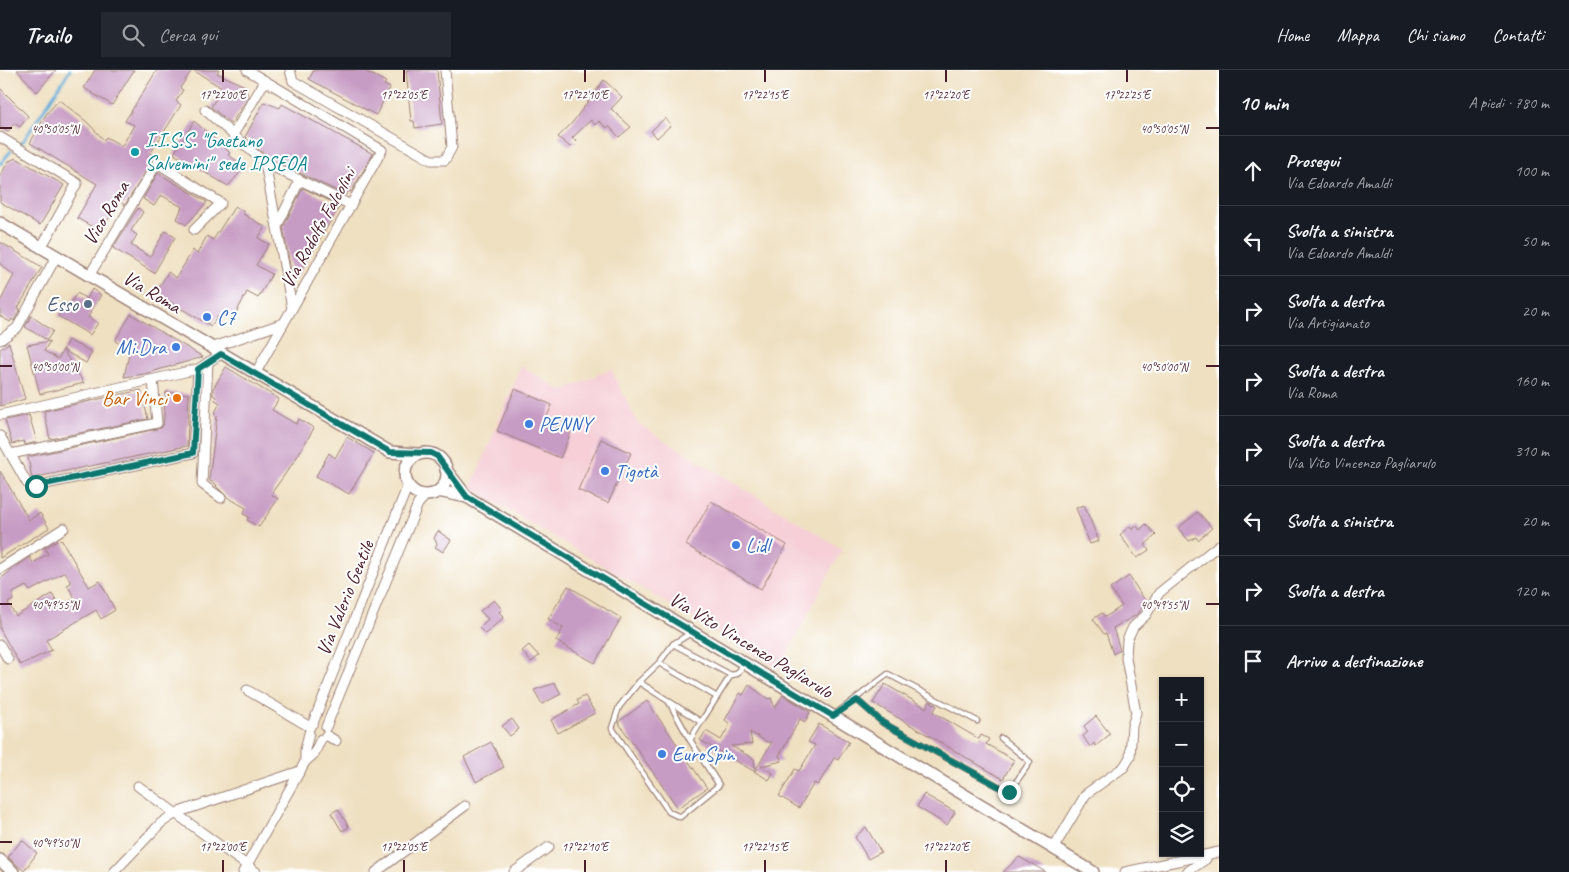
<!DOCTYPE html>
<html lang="it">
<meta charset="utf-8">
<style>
:root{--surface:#171b24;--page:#242831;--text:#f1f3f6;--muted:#9ea1a6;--line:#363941}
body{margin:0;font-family:Caveat,sans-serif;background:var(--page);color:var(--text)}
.controls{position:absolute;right:15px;bottom:15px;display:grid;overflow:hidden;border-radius:0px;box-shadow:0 1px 4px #0004}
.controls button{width:45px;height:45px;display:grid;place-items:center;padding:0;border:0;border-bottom:1px solid var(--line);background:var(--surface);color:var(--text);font:25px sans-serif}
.stop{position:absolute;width:15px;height:15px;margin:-11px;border:4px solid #0f766e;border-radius:50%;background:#fff}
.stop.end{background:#0f766e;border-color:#fff;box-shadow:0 1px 5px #0008}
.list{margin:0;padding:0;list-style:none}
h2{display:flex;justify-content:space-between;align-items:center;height:65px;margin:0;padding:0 20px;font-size:21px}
h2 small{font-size:16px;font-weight:400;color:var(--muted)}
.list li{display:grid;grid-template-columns:32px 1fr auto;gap:15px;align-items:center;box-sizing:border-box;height:70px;padding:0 20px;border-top:1px solid var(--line)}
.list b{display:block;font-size:19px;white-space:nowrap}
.list p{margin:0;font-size:16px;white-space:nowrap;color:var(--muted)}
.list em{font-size:16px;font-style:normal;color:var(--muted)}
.icon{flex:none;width:28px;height:28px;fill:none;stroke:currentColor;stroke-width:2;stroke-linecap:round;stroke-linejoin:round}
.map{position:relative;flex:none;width:1219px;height:802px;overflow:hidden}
header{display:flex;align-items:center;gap:30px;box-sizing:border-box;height:70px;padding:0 25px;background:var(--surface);border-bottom:1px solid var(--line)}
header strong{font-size:24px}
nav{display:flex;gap:28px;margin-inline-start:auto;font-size:18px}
.search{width:350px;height:45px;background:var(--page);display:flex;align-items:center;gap:12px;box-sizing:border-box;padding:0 18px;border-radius:0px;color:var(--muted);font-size:19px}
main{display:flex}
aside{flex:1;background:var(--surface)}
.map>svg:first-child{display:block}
</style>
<header>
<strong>Trailo</strong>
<div class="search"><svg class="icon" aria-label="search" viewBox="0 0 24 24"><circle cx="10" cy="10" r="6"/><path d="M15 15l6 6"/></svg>Cerca qui</div>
<nav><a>Home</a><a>Mappa</a><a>Chi siamo</a><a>Contatti</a></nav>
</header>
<main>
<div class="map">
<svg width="1219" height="802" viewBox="0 0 1219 802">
<rect width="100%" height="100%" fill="#fff"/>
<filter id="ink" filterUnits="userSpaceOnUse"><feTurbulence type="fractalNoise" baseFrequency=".02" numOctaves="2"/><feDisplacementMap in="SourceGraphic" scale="10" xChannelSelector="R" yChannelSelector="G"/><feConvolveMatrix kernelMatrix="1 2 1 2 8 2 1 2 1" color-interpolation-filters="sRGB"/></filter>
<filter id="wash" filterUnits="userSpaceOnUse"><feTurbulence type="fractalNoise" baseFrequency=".0096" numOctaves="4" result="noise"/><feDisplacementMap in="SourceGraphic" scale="20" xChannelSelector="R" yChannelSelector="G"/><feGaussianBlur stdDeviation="1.12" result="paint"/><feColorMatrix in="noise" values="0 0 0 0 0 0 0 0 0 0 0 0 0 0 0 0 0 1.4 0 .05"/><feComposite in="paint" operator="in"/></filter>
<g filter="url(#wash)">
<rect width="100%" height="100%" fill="#efe0c1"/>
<polygon fill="#f6cfd7" points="521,296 562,321 611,299 638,354 842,479 779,599 471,418"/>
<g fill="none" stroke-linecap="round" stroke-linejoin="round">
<g stroke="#5daad7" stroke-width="3">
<polyline points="22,73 70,0"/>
<polyline points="0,94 11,81"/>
</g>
</g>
<g id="blocks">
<g fill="#c79cc4" fill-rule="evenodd">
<polygon points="17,0 56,0 37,22"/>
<polygon points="95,0 134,0 112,35 84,18"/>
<polygon points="157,0 192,0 180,18 183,20 176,31 181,35 150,84 155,87 125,135 119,131 101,162 77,148 97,114 30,73 47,43 59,30 87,52 104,70 106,67 122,76 134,55 125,51"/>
<polygon points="193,0 219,0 217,3 247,17 246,22 249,26 231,54 211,37 222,18"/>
<polygon points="314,0 363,0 386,12 384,15 390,18 376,45 309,9"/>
<polygon points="406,0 437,0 442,54 415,58 414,51 411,51"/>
<polygon points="604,10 622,27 611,39 631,57 619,67 609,56 607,58 599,51 595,55 591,50 572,68 576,71 570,77 558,67 572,53"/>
<polygon points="0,18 28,46 20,57 14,53 8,62 0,57"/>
<polygon points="264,32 280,38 282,34 373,84 351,122 348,121 346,125 268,88 245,67"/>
<polygon points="665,48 671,55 657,68 651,61"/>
<polygon points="194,51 226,79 230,83 228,85 244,95 237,106 228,116 174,84"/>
<polygon points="16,88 64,115 40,155 0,132 0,106 9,91"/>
<polygon points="158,103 207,132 186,155 177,149 182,137 161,125 154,136 143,129"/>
<polygon points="303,118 340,136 293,212 283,157"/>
<polygon points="235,136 244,142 243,144 265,157 258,168 269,174 256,195 272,204 258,228 247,222 234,247 226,242 222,249 218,246 211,256 158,225 159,223 157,221 168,202 176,208 193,180 197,184 207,166 213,170"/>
<polygon points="138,138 143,142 131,161 137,165 131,175 150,187 165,161 175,167 154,203 113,178"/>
<polygon points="0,172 42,197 18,238 20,239 14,251 12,249 10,252 0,246 0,232 14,205 0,194"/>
<polygon points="92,219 101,225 88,247 98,253 90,265 58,246 66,233 69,235 77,223 87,229"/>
<polygon points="131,244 203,287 144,304 124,307 130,280 115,271"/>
<polygon points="31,246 53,261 47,270 25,257"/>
<polygon points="68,270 92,282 86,293 63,280"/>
<polygon points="50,271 44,281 58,289 63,280 84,313 40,324 27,275"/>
<polygon points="9,273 25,329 0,336 0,279"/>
<polygon points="226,297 279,329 272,340 296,354 299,349 314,358 295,390 273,421 272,425 278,429 259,457 247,450 249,447 243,444 246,438 227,427 216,416 217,415 209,410 217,346 214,344 220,333 215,330 216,327 213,325 213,319"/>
<polygon points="515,319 552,335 546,349 572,360 560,388 497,361"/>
<polygon points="141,320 148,349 50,369 44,341"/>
<polygon points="166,322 189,324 187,376 32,408 28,387 161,358 163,356"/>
<polygon points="29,345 37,372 25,375 24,371 12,374 5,350"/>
<polygon points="347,367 374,383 349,424 316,406 329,383 335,388"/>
<polygon points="601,369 631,383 608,433 578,420"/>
<polygon points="0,401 29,450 40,443 49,458 0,488"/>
<polygon points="711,431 787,475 761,519 686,475"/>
<polygon points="1084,435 1099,471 1090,474 1076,438"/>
<polygon points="1198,442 1212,458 1198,470 1196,467 1189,471 1178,458"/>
<polygon points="1146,454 1156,465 1145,475 1149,480 1137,488 1120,465 1130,456 1132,459 1136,455 1140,460"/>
<polygon points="438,461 451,470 443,482 435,477 437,474 434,468"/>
<path d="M61,469L89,517L100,511L115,540L101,549L96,540L46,570L52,580L20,595L0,559V509L30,487L33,493L48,484L45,478ZM65,502L71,513L67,515L75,528L60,537L52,524L16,546L8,533L13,530V523L26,516L30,521Z"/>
<polygon points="1129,506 1146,532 1138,544 1113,558 1120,580 1113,584 1106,563 1104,564 1093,549 1102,543 1105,547 1122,536 1110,519"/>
<polygon points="568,516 621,548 595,593 556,571 563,558 548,549"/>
<polygon points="494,530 502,539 499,542 504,547 485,564 479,558 488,549 480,541"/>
<polygon points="529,575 539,586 531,592 522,581"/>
<polygon points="555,613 561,624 542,634 534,620"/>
<polygon points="885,614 926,638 930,631 937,636 933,642 979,669 981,665 989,669 986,674 1014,690 1003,709 873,633"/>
<path d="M749,615L768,629L771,628L775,638L783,625L810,642L805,652L800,649L779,686L782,691L761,696L773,703L769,710L700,670L706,661L721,670L730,654L725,650L740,623L743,625ZM750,662L767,672H772L755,701L754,689L731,676L752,674Z"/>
<polygon points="585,626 595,643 558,663 551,650 579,634 577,630"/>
<polygon points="647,631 707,718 678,738 618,652"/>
<polygon points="1096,646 1110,664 1096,676 1094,673 1090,677 1083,666 1088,662 1084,656"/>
<polygon points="512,649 519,659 510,666 502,656"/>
<polygon points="819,654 849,672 838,690 834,688 818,715 814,713 799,738 779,726 795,699 799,701 815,675 808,672"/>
<polygon points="491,672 504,697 476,712 464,687"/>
<polygon points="924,724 955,742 947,755 917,737"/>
<polygon points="338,739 349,757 342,761 331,743"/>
<polygon points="866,757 881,782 868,789 855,767"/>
<polygon points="22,770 37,783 24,801 8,787"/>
<polygon points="1019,787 1046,802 1003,802"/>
</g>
</g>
</g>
<g filter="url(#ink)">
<use href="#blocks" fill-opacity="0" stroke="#9c8076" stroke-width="1"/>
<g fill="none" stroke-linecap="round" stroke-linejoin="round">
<defs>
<g id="service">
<polyline points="673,574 731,605 701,652 639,612 659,593 673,574 691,563"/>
<polyline points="659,593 717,627"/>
<polyline points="731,605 737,604 744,594"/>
<polyline points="639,612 619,637 612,658 669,742 680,747 719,715 690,670 701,652"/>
<polyline points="857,630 883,653 1009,722 1030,692 1001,668"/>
<polyline points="669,632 690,670"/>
<polyline points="834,645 888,604 977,651"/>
</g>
<g id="minor">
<polyline points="247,0 382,80 255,304"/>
<polyline points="290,0 293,11 431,90 445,90 452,77 445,0"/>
<polyline points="205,40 265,93 351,135"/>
<polyline points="233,65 265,11"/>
<polyline points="0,67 77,113 41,178"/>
<polyline points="265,93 292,238"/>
<polyline points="277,156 300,110"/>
<polyline points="89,206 157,93 221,133 194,160"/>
<polyline points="0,270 17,258 56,187"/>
<polyline points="211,278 284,253"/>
<polyline points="208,292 202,414 221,428"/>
<polyline points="0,345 198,299 221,284"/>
<polyline points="0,366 27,413 36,416 193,383 198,299"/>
<polyline points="11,384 157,353 153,310"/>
<polyline points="0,499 64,458"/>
<polyline points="0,575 8,589"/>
<polyline points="247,620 310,657"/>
<polyline points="313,653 408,415"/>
<polyline points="326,657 418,434 426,425"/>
<polyline points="309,663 305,680 305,692 314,684 321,669"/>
<polyline points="326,665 336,671"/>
<polyline points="138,716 256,802"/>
<polyline points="1053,779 1086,724 1124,697 1130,687 1132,656 1136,643 1126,588 1127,570 1133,557 1146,545 1159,523 1219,475"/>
<polyline points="114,802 161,753 176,743 300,701"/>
<polyline points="243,802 305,692"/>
<polyline points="376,802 465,736"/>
<polyline points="514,802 549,777"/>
<polyline points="1125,802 1219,782"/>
<polyline points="1187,802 1206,789"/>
</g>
<g id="tertiary">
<polyline points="0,153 390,382 417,384"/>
<circle cx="426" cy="404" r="21"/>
<polyline points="438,421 467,427 446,400"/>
<polyline points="467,427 1093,802"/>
<polyline points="0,790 13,802"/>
</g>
</defs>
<use href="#service" stroke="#9c8076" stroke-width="7"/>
<use href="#minor" stroke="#9c8076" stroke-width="11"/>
<use href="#tertiary" stroke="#9c8076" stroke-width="14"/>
<use href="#service" stroke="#fff" stroke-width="4.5"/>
<use href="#minor" stroke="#fff" stroke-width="9"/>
<use href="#tertiary" stroke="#fff" stroke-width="11"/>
</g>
</g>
<g fill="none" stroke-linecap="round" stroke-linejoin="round" filter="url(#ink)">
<polyline stroke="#0f766e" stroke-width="6" points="36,416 193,383 198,299 221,284 390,382 431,383 437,386 467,427 833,646 857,630 883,653 1009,722"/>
</g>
<path fill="none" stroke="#4a1f2b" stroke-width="2" d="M223,0V12M404,0V12M585,0V12M765,0V12M946,0V12M1127,0V12M0,58H12M1206,58H1219M0,296H12M1206,296H1219M0,534H12M1206,534H1219M0,772H12M223,790V802M404,790V802M585,790V802M765,790V802M946,790V802"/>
<circle fill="#0f9aa8" stroke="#fff" stroke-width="2" cx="135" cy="82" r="5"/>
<circle fill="#5c6f8a" stroke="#fff" stroke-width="2" cx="88" cy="234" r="5"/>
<g fill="#3f7fe0" stroke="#fff" stroke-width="2">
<circle cx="207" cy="247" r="5"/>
<circle cx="176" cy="277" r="5"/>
<circle cx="529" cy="354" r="5"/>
<circle cx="605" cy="401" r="5"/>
<circle cx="736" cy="475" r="5"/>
<circle cx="662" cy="684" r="5"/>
</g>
<circle fill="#e8710a" stroke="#fff" stroke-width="2" cx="177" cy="328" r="5"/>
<g text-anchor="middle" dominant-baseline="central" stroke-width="4" stroke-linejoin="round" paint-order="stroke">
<g font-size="20" fill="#0d838f" stroke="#fff" text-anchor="start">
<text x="145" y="70">I.I.S.S. "Gaetano<tspan x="145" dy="23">Salvemini" sede IPSEOA</tspan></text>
</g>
<g font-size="20" fill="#4a1f2b" stroke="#fff">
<text transform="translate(106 143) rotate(-59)">Vico Roma</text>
<text transform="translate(318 158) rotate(-61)">Via Rodolfo Falcolini</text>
<text transform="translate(152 222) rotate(31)">Via Roma</text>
<text transform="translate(345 528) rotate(-68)">Via Valerio Gentile</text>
<text transform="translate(751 575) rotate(31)">Via Vito Vincenzo Pagliarulo</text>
</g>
<g font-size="20" fill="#4e5e75" stroke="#fff" text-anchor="end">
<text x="78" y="234">Esso</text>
</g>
<g font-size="20" fill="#366cbe" stroke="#fff" text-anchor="start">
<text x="217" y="247">C7</text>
<text x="166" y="277" text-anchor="end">Mi.Dra</text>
<text x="539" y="354">PENNY</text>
<text x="615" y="401">Tigotà</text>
<text x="746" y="475">Lidl</text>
<text x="672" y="684">EuroSpin</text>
</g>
<g font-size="20" fill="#c56008" stroke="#fff" text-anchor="end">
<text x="167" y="328">Bar Vinci</text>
</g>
</g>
<g font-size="12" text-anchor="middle" fill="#4a1f2b" stroke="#fff" stroke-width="4" stroke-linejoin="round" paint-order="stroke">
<text x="223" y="29">17°22'00"E</text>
<text x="404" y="29">17°22'05"E</text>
<text x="585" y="29">17°22'10"E</text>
<text x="765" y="29">17°22'15"E</text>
<text x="946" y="29">17°22'20"E</text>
<text x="1127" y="29">17°22'25"E</text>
<text x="55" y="63">40°50'05"N</text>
<text x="1164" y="63">40°50'05"N</text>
<text x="55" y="301">40°50'00"N</text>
<text x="1164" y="301">40°50'00"N</text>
<text x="55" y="539">40°49'55"N</text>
<text x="1164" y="539">40°49'55"N</text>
<text x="55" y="777">40°49'50"N</text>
<text x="223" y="781">17°22'00"E</text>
<text x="404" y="781">17°22'05"E</text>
<text x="585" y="781">17°22'10"E</text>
<text x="765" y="781">17°22'15"E</text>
<text x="946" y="781">17°22'20"E</text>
</g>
</svg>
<div class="controls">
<button>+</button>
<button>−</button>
<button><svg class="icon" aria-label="locate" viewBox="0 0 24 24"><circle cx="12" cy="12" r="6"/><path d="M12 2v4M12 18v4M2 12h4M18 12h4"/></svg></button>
<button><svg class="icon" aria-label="layers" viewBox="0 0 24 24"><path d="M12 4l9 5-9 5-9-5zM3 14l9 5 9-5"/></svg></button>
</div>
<div class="stop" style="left:36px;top:416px"></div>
<div class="stop end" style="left:1009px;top:722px"></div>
</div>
<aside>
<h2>10 min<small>A piedi · 780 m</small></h2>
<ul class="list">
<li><svg class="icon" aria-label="ahead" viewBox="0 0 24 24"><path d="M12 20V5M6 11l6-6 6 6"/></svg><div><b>Prosegui</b><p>Via Edoardo Amaldi</p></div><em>100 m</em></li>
<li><svg class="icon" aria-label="left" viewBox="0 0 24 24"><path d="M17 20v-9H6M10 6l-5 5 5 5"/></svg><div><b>Svolta a sinistra</b><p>Via Edoardo Amaldi</p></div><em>50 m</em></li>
<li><svg class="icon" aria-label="right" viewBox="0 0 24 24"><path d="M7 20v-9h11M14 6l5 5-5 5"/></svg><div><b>Svolta a destra</b><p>Via Artigianato</p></div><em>20 m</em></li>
<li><svg class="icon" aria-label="right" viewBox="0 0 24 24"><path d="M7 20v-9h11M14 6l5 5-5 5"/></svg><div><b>Svolta a destra</b><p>Via Roma</p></div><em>160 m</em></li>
<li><svg class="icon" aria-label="right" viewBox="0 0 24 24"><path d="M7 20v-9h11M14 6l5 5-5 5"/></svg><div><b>Svolta a destra</b><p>Via Vito Vincenzo Pagliarulo</p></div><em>310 m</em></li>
<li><svg class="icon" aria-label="left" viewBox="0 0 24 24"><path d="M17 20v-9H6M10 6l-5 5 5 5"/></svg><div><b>Svolta a sinistra</b></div><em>20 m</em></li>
<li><svg class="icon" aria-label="right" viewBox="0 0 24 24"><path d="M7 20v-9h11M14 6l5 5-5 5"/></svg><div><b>Svolta a destra</b></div><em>120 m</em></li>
<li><svg class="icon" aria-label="arrive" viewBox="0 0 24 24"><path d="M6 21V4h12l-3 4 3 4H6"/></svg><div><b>Arrivo a destinazione</b></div></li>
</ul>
</aside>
</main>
